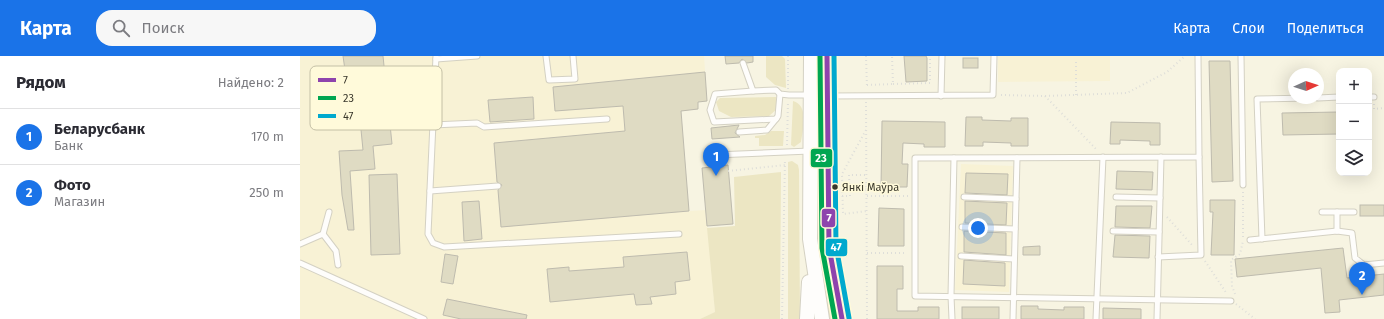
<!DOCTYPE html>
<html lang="ru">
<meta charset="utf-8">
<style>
:root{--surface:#fff;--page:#f7f7f7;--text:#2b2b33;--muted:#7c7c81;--line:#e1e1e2;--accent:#1a73e8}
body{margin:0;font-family:"Fira Sans",sans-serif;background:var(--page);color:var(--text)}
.controls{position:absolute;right:12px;top:12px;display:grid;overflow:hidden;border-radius:8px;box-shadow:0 4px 16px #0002}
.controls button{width:36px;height:36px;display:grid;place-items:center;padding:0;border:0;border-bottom:1px solid var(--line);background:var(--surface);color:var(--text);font:20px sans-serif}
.compass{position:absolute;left:988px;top:12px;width:36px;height:36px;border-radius:50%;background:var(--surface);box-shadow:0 4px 16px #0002;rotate:87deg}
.you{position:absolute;left:678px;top:172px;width:14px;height:14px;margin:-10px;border:3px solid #fff;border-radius:50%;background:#1a73e8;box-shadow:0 0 0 6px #1a73e833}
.badge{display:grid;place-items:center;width:26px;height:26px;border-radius:50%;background:var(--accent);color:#fff;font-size:13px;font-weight:700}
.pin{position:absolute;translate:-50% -33px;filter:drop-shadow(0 1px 2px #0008)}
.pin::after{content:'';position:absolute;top:21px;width:14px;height:12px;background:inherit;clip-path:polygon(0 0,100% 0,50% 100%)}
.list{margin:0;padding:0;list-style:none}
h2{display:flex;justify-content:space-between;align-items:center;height:52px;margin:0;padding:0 16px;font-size:17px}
h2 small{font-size:13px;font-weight:400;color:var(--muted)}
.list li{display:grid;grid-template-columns:26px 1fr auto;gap:12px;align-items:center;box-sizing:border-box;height:56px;padding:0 16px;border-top:1px solid var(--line)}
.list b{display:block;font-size:15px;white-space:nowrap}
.list p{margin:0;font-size:13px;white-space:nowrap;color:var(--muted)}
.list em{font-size:13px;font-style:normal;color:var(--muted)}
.icon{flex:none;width:22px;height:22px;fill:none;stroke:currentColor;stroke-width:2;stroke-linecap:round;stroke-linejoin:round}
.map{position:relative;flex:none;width:1084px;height:263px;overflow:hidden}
header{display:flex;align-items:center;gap:24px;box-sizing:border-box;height:56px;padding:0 20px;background:var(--accent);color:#fff}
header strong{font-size:19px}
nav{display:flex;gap:22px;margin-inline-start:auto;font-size:14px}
.search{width:280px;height:36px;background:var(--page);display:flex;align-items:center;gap:10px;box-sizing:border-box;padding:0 14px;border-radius:16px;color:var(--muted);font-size:15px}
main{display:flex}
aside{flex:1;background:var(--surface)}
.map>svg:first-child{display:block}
</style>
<header>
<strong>Карта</strong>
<div class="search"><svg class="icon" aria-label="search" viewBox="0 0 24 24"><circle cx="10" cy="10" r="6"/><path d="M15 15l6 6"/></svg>Поиск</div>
<nav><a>Карта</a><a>Слои</a><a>Поделиться</a></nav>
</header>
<main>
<aside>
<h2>Рядом<small>Найдено: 2</small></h2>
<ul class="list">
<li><span class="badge">1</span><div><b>Беларусбанк</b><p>Банк</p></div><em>170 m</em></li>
<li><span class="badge">2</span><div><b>Фото</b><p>Магазин</p></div><em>250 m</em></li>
</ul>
</aside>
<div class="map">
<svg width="1084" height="263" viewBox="0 0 1084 263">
<rect width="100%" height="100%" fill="#f7f4e2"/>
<g fill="#f8f2d5">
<polygon points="0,0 404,0 407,45 398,46 398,53 381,55 389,155 406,154 415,256 400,263 0,263"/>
<polygon points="698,0 810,0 810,25 698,26"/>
<polygon points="661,108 713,110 709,236 655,234"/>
</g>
<g fill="#ece6c3">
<polygon points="466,0 482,0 485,3 486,32 475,29 466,21"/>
<polygon points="515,0 519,0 520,190 533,263 529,263 517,189"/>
<polygon points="476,41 477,53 469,60 431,61 419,55 416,46 420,42"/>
<path d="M493,45C509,49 503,73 501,86L494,91L491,89Z"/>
<polygon points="471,75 484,75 483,90 459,90 459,82 455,82 455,80 465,79"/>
<polygon points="492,105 498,109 499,114 500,263 488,263 488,106"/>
<polygon points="481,116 480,263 400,263 415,256 407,172 435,170 434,121"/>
</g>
<g fill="#dfdbc3" stroke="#bebbae">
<polygon points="43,0 83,0 92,88 73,90 75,113 50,115 54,174 48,174 42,139 39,95 63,94 55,13 45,14"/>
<polygon points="425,0 453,0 453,6 447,7 442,3 439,7 426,8"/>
<polygon points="604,0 626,0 627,2 627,25 606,26"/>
<rect x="663" y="2" width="15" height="10"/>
<polygon points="909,5 930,5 933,125 912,126"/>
<polygon points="405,16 407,45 398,46 398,53 381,55 389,155 201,171 198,134 202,129 197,126 194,87 325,75 323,50 255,55 253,31"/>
<polygon points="233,41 234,63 190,66 188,44"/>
<polygon points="1039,56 1039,78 983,79 982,57"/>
<polygon points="666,61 682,61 682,64 711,65 711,62 728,62 728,90 711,90 711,87 683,86 683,90 665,90"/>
<polygon points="582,65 645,66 645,91 624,91 624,88 603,87 602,108 608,108 607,131 581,131"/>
<polygon points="811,66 860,67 860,89 850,89 850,85 820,84 820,88 810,88"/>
<polygon points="439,69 435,77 440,81 412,83 411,72"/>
<polygon points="428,109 433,168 407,170 402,112"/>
<polygon points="817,115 853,116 852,134 816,133"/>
<polygon points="666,117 708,118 707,139 665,137"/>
<polygon points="97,118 100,198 71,199 69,119"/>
<polygon points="910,144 935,144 934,199 911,199 913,156 910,156"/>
<polygon points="179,145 182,183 164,185 162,146"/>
<polygon points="665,145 707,147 706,169 665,167"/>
<rect x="1060" y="149" width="24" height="11"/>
<polygon points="816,150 852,150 850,172 815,171"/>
<polygon points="579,152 604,153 604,190 578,190"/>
<polygon points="664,175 706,177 706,199 664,196"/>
<polygon points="815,179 850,180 849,202 813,201"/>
<polygon points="740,190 740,199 723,199 723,191"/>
<polygon points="1043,192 1047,222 1084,218 1084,239 1039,244 1040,256 1025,257 1021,212 937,221 935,203"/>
<polygon points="387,196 390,224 375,226 376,238 350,241 352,248 336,249 334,238 250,246 247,213 269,211 269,215 324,211 323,201"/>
<polygon points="145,198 158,200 153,228 141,226"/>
<polygon points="664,204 705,207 705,230 663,228"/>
<polygon points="577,210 603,210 603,233 597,233 597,255 618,255 618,251 639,251 639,263 577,263"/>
<polygon points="147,243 227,259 226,263 161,263 143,259"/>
<polygon points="721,250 738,250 738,253 764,254 764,251 784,251 784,263 721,263"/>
<rect x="662" y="251" width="37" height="12"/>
<polygon points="803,252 841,253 841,263 803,263"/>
</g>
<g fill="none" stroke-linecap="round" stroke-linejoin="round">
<defs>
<g id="service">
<polyline points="136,0 128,178 133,187 144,191 379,178"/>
<polyline points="246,0 249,24 275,23 273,0"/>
<polyline points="898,0 899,101 615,102 615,240 931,245"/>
<polyline points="941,0 943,129"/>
<polyline points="136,3 177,0"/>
<polyline points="443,7 453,35 476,34 480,38 489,39 509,39"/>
<polyline points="453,35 415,38 410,54 414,66 476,63 478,60 480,38"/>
<polyline points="529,40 693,39 694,0"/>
<polyline points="641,40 642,0"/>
<polyline points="1069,41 1074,41"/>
<polyline points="1018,42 1039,41"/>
<polyline points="133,69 177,67 184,71 307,63"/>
<polyline points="439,76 467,74 476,63"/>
<polyline points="415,99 510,95"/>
<polyline points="130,135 198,130"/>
<polyline points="664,141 716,143"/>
<polyline points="816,141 860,142"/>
<polyline points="1022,156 1037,156"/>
<polyline points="662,171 715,173"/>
<polyline points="813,175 859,176"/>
<polyline points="1037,175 1037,156 1054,156"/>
<polyline points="23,178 29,156"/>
<polyline points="962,183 957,43 1013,42"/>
<polyline points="950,184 1037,175 1052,177 1055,202 1064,209 1084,207"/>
<polyline points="0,188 23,178 36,195 38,209"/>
<polyline points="661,200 714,203"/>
<polyline points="858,201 901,199 899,101"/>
<polyline points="0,207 124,263"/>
<polyline points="652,263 651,240 654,102"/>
<polyline points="713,263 717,102"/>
<polyline points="796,263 803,101"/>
<polyline points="857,263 861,101"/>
</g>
<g id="secondary">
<polyline points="511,0 510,183 522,263"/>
<polyline points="527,0 529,191 542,263"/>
<polyline points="507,263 509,226"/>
</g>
</defs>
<use href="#service" stroke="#d4d1c3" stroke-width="7"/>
<use href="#secondary" stroke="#d4d1c3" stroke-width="16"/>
<g stroke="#deded9" stroke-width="2" stroke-dasharray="1 3" stroke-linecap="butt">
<polyline points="488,0 488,33"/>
<polyline points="566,0 567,32"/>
<polyline points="776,6 776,39"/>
<polyline points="593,28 630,27 630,0"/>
<polyline points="567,29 593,28 592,0"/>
<polyline points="701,39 745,40 797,94"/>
<polyline points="745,40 827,37 867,16 885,0"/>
<polyline points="566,46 567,263"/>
<polyline points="1074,48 1074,53 1084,52"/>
<polyline points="566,74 542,118 543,158 567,155"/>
<polyline points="487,89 488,45"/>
<polyline points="428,115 485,109"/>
<polyline points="550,129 567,133"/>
<polyline points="542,140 550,140 549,119 567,119"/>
<polyline points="567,140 608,140"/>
<polyline points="867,161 893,190"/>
<polyline points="943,181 943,135"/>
<polyline points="567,197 607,197"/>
<polyline points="905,205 927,238"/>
<polyline points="935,238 932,230 931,204 940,198 943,185"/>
<polyline points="936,248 955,263"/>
<polyline points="482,263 485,103"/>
</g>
<use href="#service" stroke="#fefdfb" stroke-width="5"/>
<use href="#secondary" stroke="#fefdfb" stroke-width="14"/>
<defs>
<polyline id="bus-1" points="527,0 529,191 542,263"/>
<polyline id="bus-2" points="520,0 522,192 535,263"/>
<polyline id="bus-3" points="534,0 536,190 549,262"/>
</defs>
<use href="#bus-1" stroke="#fffada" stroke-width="8"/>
<use href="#bus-2" stroke="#fffada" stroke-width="8"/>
<use href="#bus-3" stroke="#fffada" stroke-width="8"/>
<use href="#bus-1" stroke="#8e44ad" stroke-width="5"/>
<use href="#bus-2" stroke="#00a651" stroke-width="5"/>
<use href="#bus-3" stroke="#00a9ce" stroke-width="5"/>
</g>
<circle fill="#39372b" stroke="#fffada" stroke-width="1.5" cx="535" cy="131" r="3.5"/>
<g text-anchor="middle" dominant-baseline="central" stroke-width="3" stroke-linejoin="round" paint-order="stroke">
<g font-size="11" fill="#39372b" stroke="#fffada" text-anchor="start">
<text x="542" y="131">Янкі Маўра</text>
</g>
</g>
<rect x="10" y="10" width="132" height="64" rx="6" fill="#fffada" stroke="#c4c0a6" stroke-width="1"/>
<rect x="18" y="22" width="18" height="4" fill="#8e44ad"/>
<rect x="18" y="40" width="18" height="4" fill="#00a651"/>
<rect x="18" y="58" width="18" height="4" fill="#00a9ce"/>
<g font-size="11" fill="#39372b">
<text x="43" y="28">7</text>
<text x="43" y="46">23</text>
<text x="43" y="64">47</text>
</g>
<g stroke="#fffada" stroke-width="1.5">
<rect x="510" y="92" width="23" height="20" rx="4" fill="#00a651"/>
<rect x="521" y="152" width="15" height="20" rx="4" fill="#8e44ad"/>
<rect x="525" y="182" width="23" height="19" rx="4" fill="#00a9ce"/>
</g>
<g font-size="11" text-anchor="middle" font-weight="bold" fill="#fff">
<text x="521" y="106">23</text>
<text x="529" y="166">7</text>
<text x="536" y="195">47</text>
</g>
</svg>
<div class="controls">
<button>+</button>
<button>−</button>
<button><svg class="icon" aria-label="layers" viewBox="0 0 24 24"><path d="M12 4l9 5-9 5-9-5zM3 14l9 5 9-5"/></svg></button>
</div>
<svg class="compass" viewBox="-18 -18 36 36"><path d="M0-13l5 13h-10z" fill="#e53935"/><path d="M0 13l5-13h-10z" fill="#7c7c81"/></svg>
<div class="you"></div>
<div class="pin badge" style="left:416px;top:120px">1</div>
<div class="pin badge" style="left:1062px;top:239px">2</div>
</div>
</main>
